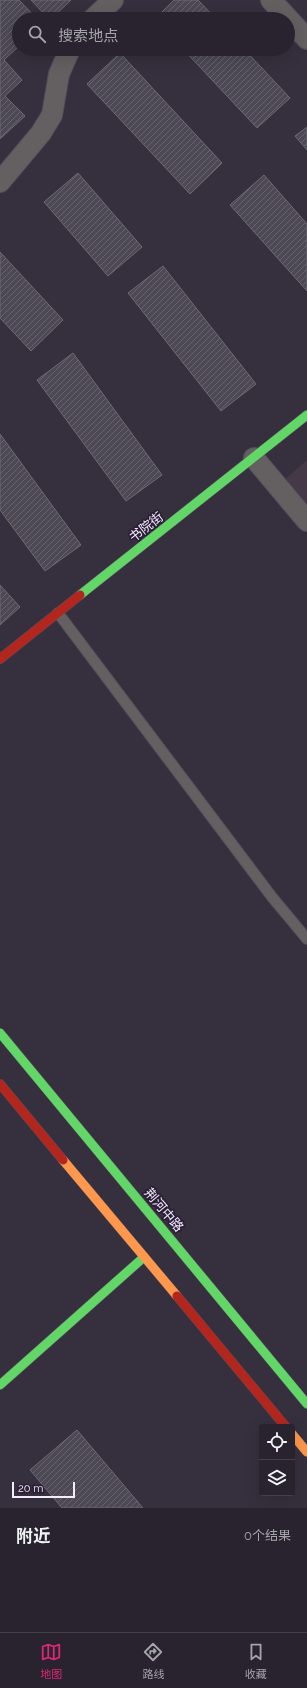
<!DOCTYPE html>
<html lang="zh">
<meta charset="utf-8">
<style>
:root{--surface:#28232e;--page:#302b36;--text:#f1f3f6;--muted:#a5a4aa;--line:#44404a;--accent:#db2777}
body{margin:0;font-family:Raleway,"Noto Sans SC",sans-serif;background:var(--page);color:var(--text)}
.controls{position:absolute;right:12px;bottom:12px;display:grid;overflow:hidden;border-radius:4px;box-shadow:0 4px 16px #0002}
.controls button{width:36px;height:36px;display:grid;place-items:center;padding:0;border:0;border-bottom:1px solid var(--line);background:var(--surface);color:var(--text);font:20px sans-serif}
.scale{position:absolute;left:12px;bottom:10px;width:63px;box-sizing:border-box;padding-left:4px;border:2px solid #f4ecfd;border-top:0;font-size:11px;line-height:14px;white-space:nowrap;color:#f4ecfd;-webkit-text-stroke:3px #2c1f38;paint-order:stroke}
.list{margin:0;padding:0;list-style:none}
h2{display:flex;justify-content:space-between;align-items:center;height:52px;margin:0;padding:0 16px;font-size:17px}
h2 small{font-size:13px;font-weight:400;color:var(--muted)}
.icon{flex:none;width:22px;height:22px;fill:none;stroke:currentColor;stroke-width:2;stroke-linecap:round;stroke-linejoin:round}
.map{position:relative;flex:none;width:307px;height:1508px;overflow:hidden}
.search{position:absolute;background:var(--surface);box-shadow:0 4px 16px #0002;left:12px;right:12px;top:12px;height:44px;display:flex;align-items:center;gap:10px;box-sizing:border-box;padding:0 14px;border-radius:22px;color:var(--muted);font-size:15px}
.sheet{height:124px;background:var(--surface)}
nav{display:flex;justify-content:space-around;align-items:center;box-sizing:border-box;height:56px;border-top:1px solid var(--line);background:var(--surface);font-size:11px;color:var(--muted)}
nav a{display:grid;justify-items:center;gap:2px}
nav .on{color:var(--accent)}
.map>svg:first-child{display:block}
</style>
<div class="map">
<svg width="307" height="1508" viewBox="0 0 307 1508">
<defs>
<pattern id="building-hatch" width="6" height="6" patternUnits="userSpaceOnUse"><rect width="6" height="6" fill="#4c4854"/><path d="M-1 1l2-2M0 6l6-6M5 7l2-2" fill="none" stroke="#66636e"/></pattern>
</defs>
<rect width="100%" height="100%" fill="#362f3d"/>
<polygon fill="#453948" points="307,460 307,507 284,480"/>
<g fill="url(#building-hatch)" stroke="#6d6976">
<polygon points="0,0 19,0 37,19 19,19 19,46 4,60 22,80 5,96 25,116 0,139"/>
<polygon points="31,0 71,0 51,19 49,19"/>
<polygon points="174,0 198,0 216,19 155,19"/>
<polygon points="183,49 244,49 290,98 257,128"/>
<polygon points="120,53 222,163 190,194 87,84"/>
<polygon points="307,127 307,150 295,136"/>
<polygon points="78,173 142,247 108,276 44,202"/>
<polygon points="264,175 307,224 307,291 230,205"/>
<polygon points="0,252 63,320 31,351 0,318"/>
<polygon points="163,266 256,384 221,411 128,293"/>
<polygon points="73,353 162,475 126,501 37,380"/>
<polygon points="0,434 81,545 45,571 0,510"/>
<polygon points="0,585 20,607 0,625"/>
<polygon points="77,1430 143,1508 62,1508 30,1470"/>
</g>
<g fill="none" stroke-linecap="round" stroke-linejoin="round">
<defs>
<polyline id="lane" points="58,613 272,897 307,939"/>
<g id="street">
<polyline points="271,0 307,39"/>
<polyline points="93,19 113,0"/>
<polyline points="0,182 41,133 52,115 59,74 70,49"/>
<polyline points="254,458 307,521"/>
</g>
<g id="fast">
<polyline points="80,595 307,415"/>
<polyline points="0,1033 307,1404"/>
<polyline points="0,1385 144,1257"/>
</g>
<g id="slow">
<polyline points="63,1160 177,1296"/>
<polyline points="292,1434 307,1452"/>
</g>
<g id="jam">
<polyline points="0,659 80,595"/>
<polyline points="0,1084 63,1160"/>
<polyline points="177,1296 286,1427"/>
</g>
</defs>
<use href="#lane" stroke="#544e5b" stroke-width="12"/>
<use href="#street" stroke="#544e5b" stroke-width="22"/>
<use href="#fast" stroke="#544e5b" stroke-width="10"/>
<use href="#slow" stroke="#544e5b" stroke-width="10"/>
<use href="#jam" stroke="#544e5b" stroke-width="10"/>
<use href="#lane" stroke="#645f61" stroke-width="10"/>
<use href="#street" stroke="#645f61" stroke-width="20"/>
<use href="#fast" stroke="#63d668" stroke-width="9"/>
<use href="#slow" stroke="#ff974d" stroke-width="9"/>
<use href="#jam" stroke="#b3261e" stroke-width="9"/>
</g>
<g text-anchor="middle" dominant-baseline="central" stroke-width="3.5" stroke-linejoin="round" paint-order="stroke">
<g font-size="13" fill="#f4ecfd" stroke="#2c1f38">
<text transform="translate(146 527) rotate(-38)">书院街</text>
<text transform="translate(164 1210) rotate(50)">荆河中路</text>
</g>
</g>
</svg>
<div class="controls">
<button><svg class="icon" aria-label="locate" viewBox="0 0 24 24"><circle cx="12" cy="12" r="6"/><path d="M12 2v4M12 18v4M2 12h4M18 12h4"/></svg></button>
<button><svg class="icon" aria-label="layers" viewBox="0 0 24 24"><path d="M12 4l9 5-9 5-9-5zM3 14l9 5 9-5"/></svg></button>
</div>
<div class="scale">20 m</div>
<div class="search"><svg class="icon" aria-label="search" viewBox="0 0 24 24"><circle cx="10" cy="10" r="6"/><path d="M15 15l6 6"/></svg>搜索地点</div>
</div>
<section class="sheet">
<h2>附近<small>0个结果</small></h2>
<ul class="list">
</ul>
</section>
<nav>
<a class="on"><svg class="icon" aria-label="map" viewBox="0 0 24 24"><path d="M3 6l6-2 6 2 6-2v14l-6 2-6-2-6 2zM9 4v14M15 6v14"/></svg>地图</a>
<a><svg class="icon" aria-label="directions" viewBox="0 0 24 24"><path d="M12 3l9 9-9 9-9-9zM9 14v-3h6M13 9l2 2-2 2"/></svg>路线</a>
<a><svg class="icon" aria-label="saved" viewBox="0 0 24 24"><path d="M7 4h10v16l-5-4-5 4z"/></svg>收藏</a>
</nav>
